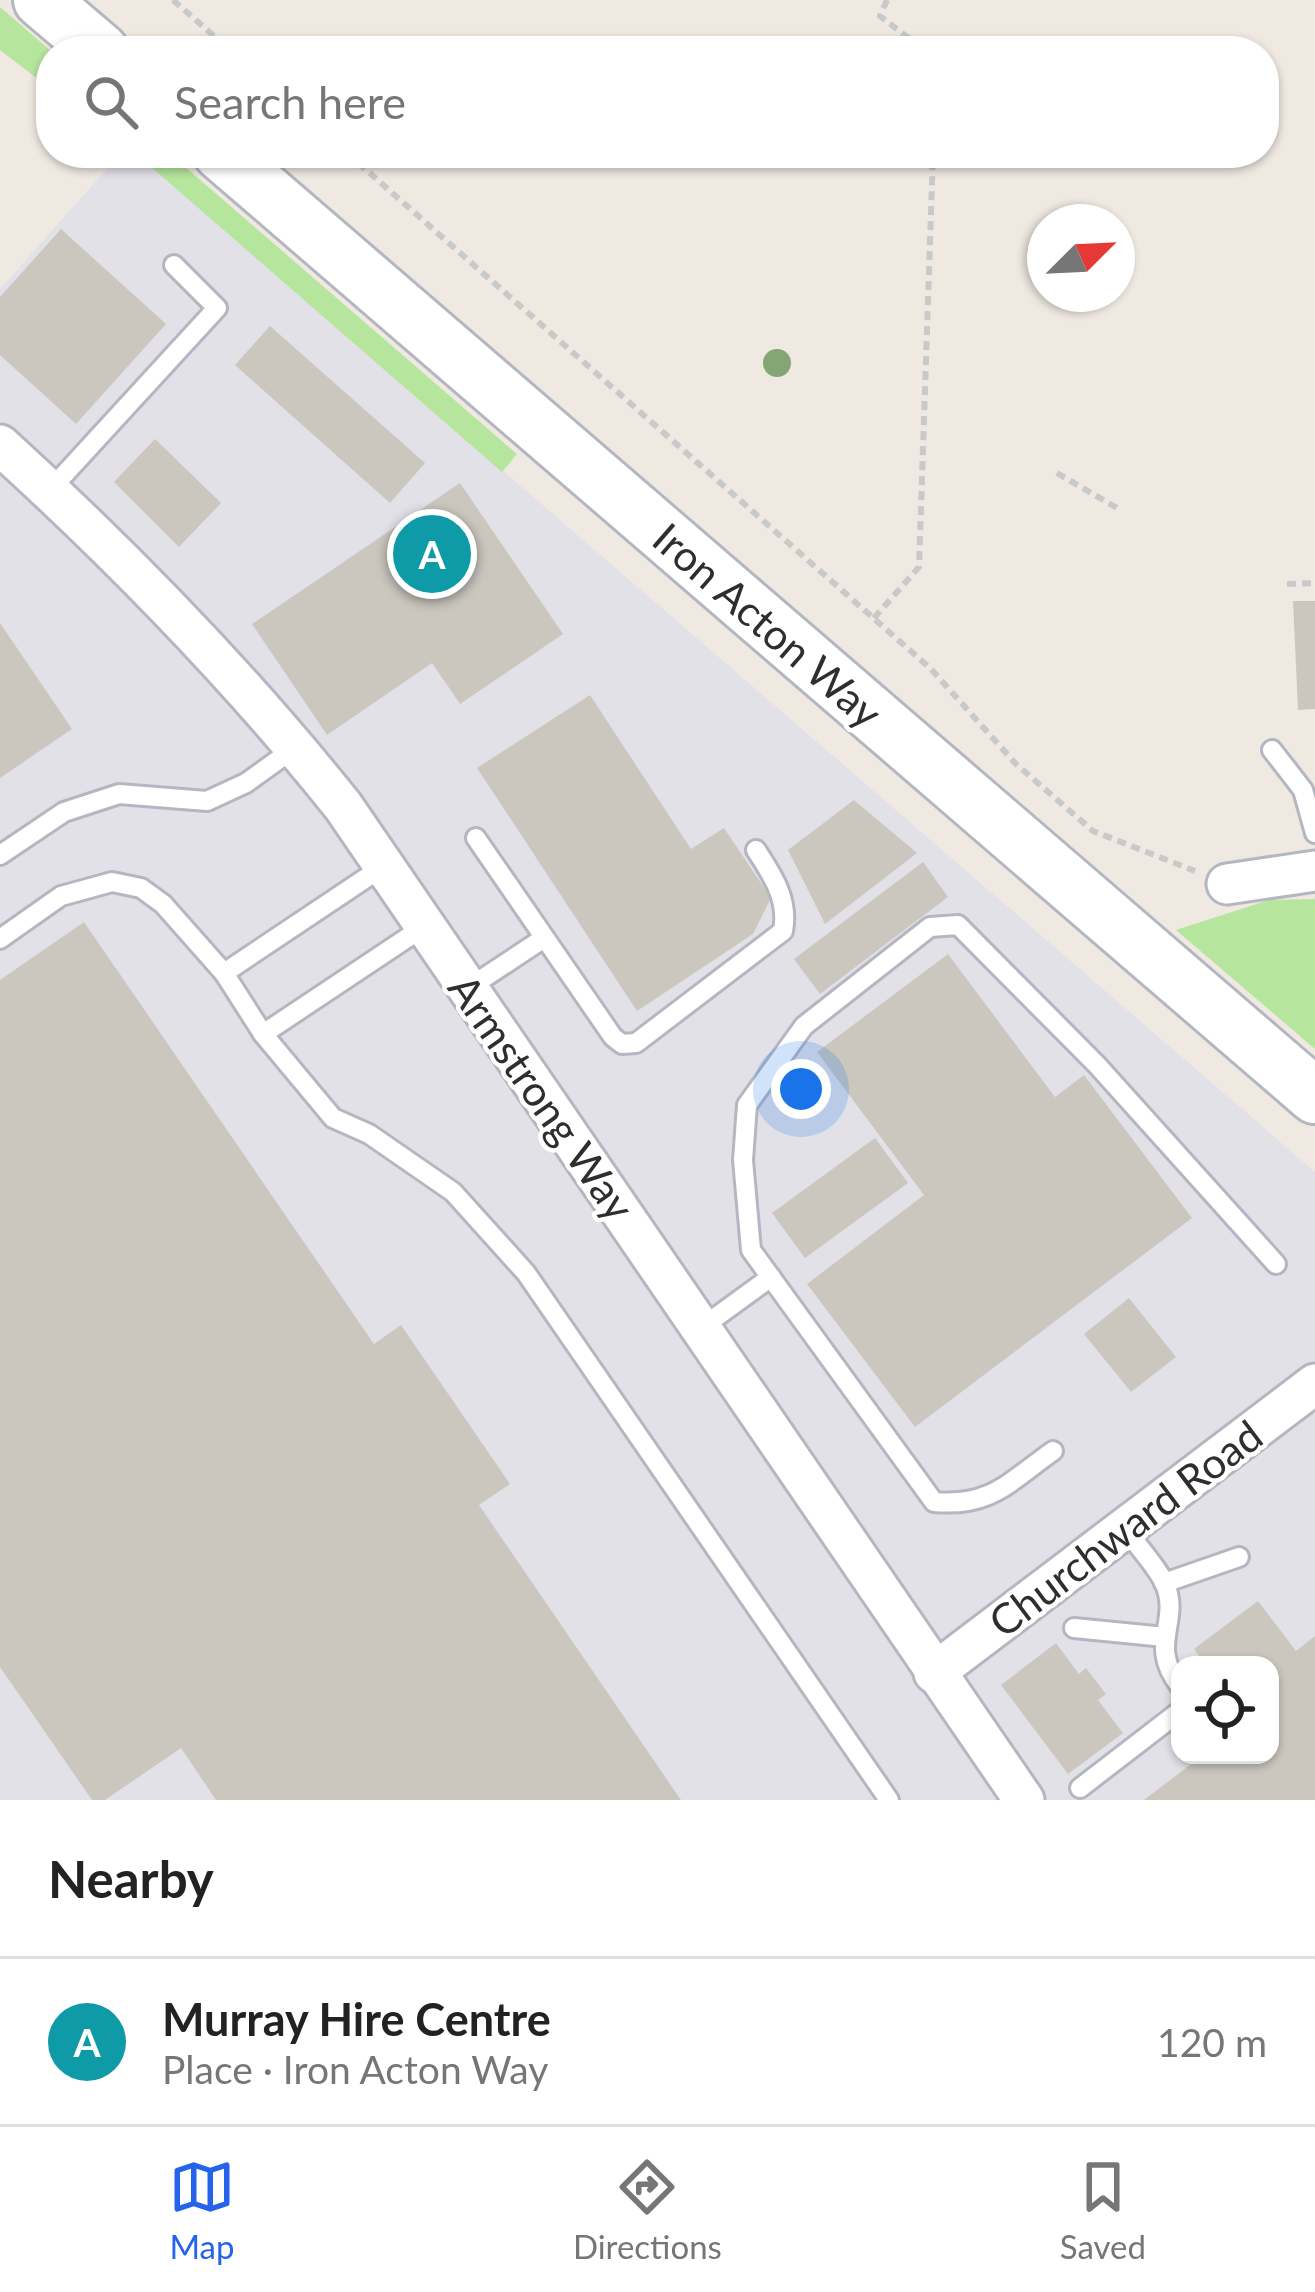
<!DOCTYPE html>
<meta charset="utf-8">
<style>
:root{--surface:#fff;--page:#f6f6f6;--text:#222;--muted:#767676;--line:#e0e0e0;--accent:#2563eb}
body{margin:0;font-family:Lato,sans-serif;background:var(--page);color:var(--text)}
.controls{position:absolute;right:36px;bottom:36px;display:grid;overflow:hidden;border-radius:24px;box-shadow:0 3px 9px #0004}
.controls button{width:108px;height:108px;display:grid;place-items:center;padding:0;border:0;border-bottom:3px solid var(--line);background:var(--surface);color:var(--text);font:60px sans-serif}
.compass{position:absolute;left:1027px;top:204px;width:108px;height:108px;border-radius:50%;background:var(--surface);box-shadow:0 3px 9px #0004;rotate:66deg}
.you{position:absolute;left:801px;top:1089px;width:42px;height:42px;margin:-30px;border:9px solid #fff;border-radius:50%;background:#1a73e8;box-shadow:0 0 0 18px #1a73e833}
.badge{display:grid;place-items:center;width:78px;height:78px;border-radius:50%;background:var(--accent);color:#fff;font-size:39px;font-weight:700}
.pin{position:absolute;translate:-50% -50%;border:6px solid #fff;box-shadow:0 3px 12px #0006}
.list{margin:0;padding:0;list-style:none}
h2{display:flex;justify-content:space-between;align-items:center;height:156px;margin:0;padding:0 48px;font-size:51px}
h2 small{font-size:39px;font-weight:400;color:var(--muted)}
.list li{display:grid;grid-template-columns:78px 1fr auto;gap:36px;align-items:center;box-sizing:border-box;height:168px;padding:0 48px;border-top:3px solid var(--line)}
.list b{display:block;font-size:45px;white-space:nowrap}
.list p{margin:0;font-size:39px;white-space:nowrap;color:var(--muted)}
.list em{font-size:39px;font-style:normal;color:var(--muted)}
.icon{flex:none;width:66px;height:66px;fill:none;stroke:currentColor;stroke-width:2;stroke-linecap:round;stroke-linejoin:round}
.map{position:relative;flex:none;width:1315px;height:1800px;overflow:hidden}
.search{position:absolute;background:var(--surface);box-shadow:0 3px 9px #0004;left:36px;right:36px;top:36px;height:132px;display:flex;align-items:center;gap:30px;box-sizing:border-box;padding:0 42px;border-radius:48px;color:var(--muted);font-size:45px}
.sheet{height:324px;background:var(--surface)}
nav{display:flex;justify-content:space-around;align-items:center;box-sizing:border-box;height:168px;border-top:3px solid var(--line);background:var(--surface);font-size:33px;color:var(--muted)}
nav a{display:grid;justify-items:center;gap:6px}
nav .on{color:var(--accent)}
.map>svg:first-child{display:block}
</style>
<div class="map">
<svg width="1315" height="1800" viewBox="0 0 1315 1800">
<rect width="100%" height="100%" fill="#efe9e1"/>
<path fill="#e3e1e8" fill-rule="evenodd" d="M121,153H135L1315,1172V1800H0V289ZM1180,1665H1270V1755H1180Z"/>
<g fill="#b6e59e">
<polygon points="0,7 51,51 51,89 0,50"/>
<polygon points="135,153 169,153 517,454 502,472"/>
<polygon points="1315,899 1315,1049 1176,930 1269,900"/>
</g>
<g fill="#cbc7bf">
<polygon points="61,229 166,324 76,424 0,355 0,297"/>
<polygon points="270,326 425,463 390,503 235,365"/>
<polygon points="155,439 221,503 179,547 114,482"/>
<polygon points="460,483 563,634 460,704 432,663 327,735 252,624"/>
<polygon points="1293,601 1315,601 1315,709 1298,710"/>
<polygon points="0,623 72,729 0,778"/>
<polygon points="590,695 691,849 724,828 771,898 753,934 637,1011 477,768"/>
<polygon points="854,800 917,853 825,924 788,850"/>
<polygon points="923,862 948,897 820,994 794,959"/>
<polygon points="84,922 374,1344 401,1325 510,1484 479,1505 681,1800 216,1800 181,1748 105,1800 92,1800 0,1667 0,980"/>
<polygon points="948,954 1055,1097 1084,1075 1192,1218 915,1427 807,1284 924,1195 817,1052"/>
<polygon points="875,1138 908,1183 805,1258 772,1213"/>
<polygon points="1129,1298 1176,1357 1131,1392 1084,1334"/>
<polygon points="1258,1601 1296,1651 1315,1636 1315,1800 1144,1800 1203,1755 1270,1755 1270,1665 1206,1665 1194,1649"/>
<polygon points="1056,1643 1079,1674 1086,1668 1106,1694 1098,1700 1123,1733 1068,1774 1001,1685"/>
</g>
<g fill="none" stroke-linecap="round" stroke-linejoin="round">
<defs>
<g id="lane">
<polyline points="50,490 217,308 174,265"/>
<polyline points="1272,750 1303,790 1315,833"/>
<path d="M476,838L613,1037L622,1044L636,1043L783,931C789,900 773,876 756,850"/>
<polyline points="0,855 64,812 119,794 207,801 246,783 296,747"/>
<polyline points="0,939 61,896 112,882 141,888 163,904 224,973 263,1034 333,1118 369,1134 453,1192 526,1273 889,1800"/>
<polyline points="224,973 384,866"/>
<polyline points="467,989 544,938"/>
<polyline points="263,1034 425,926"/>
<polyline points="701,1328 771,1277"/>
<path d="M1053,1451C1009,1482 991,1507 934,1502L751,1250L743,1160L747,1105L804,1026L930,927L958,925L1097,1065L1276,1264"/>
<path d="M1125,1528C1137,1546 1156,1565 1165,1584C1181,1623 1147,1644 1180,1686"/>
<polyline points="1164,1583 1239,1557"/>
<polyline points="1074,1628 1165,1637"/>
<polyline points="1080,1788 1180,1711"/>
</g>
<g id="street">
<path d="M0,445C123,557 239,676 343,806L1024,1800"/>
<polyline points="1227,884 1315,871"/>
<polyline points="934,1673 1315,1384"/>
</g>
<g id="secondary">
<polyline points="41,0 101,51"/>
<polyline points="221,153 1315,1096"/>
</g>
</defs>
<use href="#lane" stroke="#b4b7c1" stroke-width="24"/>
<use href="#street" stroke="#b4b7c1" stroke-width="45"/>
<use href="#secondary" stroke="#b4b7c1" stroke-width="60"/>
<g stroke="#c9c9c9" stroke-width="6" stroke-dasharray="9 6" stroke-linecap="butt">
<polyline points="173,0 231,51"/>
<polyline points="887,0 880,16 925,51"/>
<polyline points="347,153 931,669 1016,764 1093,831 1195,871"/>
<polyline points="1057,473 1117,508"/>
<polyline points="1287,584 1315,583"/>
<polyline points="874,618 919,567 933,153"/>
</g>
<use href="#lane" stroke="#fff" stroke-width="18"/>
<use href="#street" stroke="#fff" stroke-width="39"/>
<use href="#secondary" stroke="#fff" stroke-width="54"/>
</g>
<circle fill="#84a574" cx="777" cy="363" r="14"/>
<g text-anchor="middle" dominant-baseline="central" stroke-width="9" stroke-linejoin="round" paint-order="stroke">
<g font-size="42" fill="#2e2e2e" stroke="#fff">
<text transform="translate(768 625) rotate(41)">Iron Acton Way</text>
<text transform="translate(542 1097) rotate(55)">Armstrong Way</text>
<text transform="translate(1125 1528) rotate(-37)">Churchward Road</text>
</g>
</g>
</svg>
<div class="controls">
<button><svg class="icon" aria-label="locate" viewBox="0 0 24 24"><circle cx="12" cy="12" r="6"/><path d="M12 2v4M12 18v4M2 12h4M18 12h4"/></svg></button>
</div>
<svg class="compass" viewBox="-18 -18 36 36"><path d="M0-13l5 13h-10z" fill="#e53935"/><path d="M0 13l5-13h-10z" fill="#767676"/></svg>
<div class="you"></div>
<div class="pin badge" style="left:432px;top:554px;background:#0f9aa8">A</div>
<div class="search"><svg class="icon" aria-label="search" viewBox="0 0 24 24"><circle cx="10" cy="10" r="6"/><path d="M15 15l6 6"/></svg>Search here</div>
</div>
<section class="sheet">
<h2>Nearby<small></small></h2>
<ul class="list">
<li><span class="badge" style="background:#0f9aa8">A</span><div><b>Murray Hire Centre</b><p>Place · Iron Acton Way</p></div><em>120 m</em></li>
</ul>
</section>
<nav>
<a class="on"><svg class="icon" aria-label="map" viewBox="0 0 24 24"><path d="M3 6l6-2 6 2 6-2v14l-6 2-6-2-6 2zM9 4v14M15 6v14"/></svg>Map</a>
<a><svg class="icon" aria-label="directions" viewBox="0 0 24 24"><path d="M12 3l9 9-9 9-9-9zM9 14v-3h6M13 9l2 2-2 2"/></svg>Directions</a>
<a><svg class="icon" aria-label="saved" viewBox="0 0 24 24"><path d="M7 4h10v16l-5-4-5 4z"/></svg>Saved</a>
</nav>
